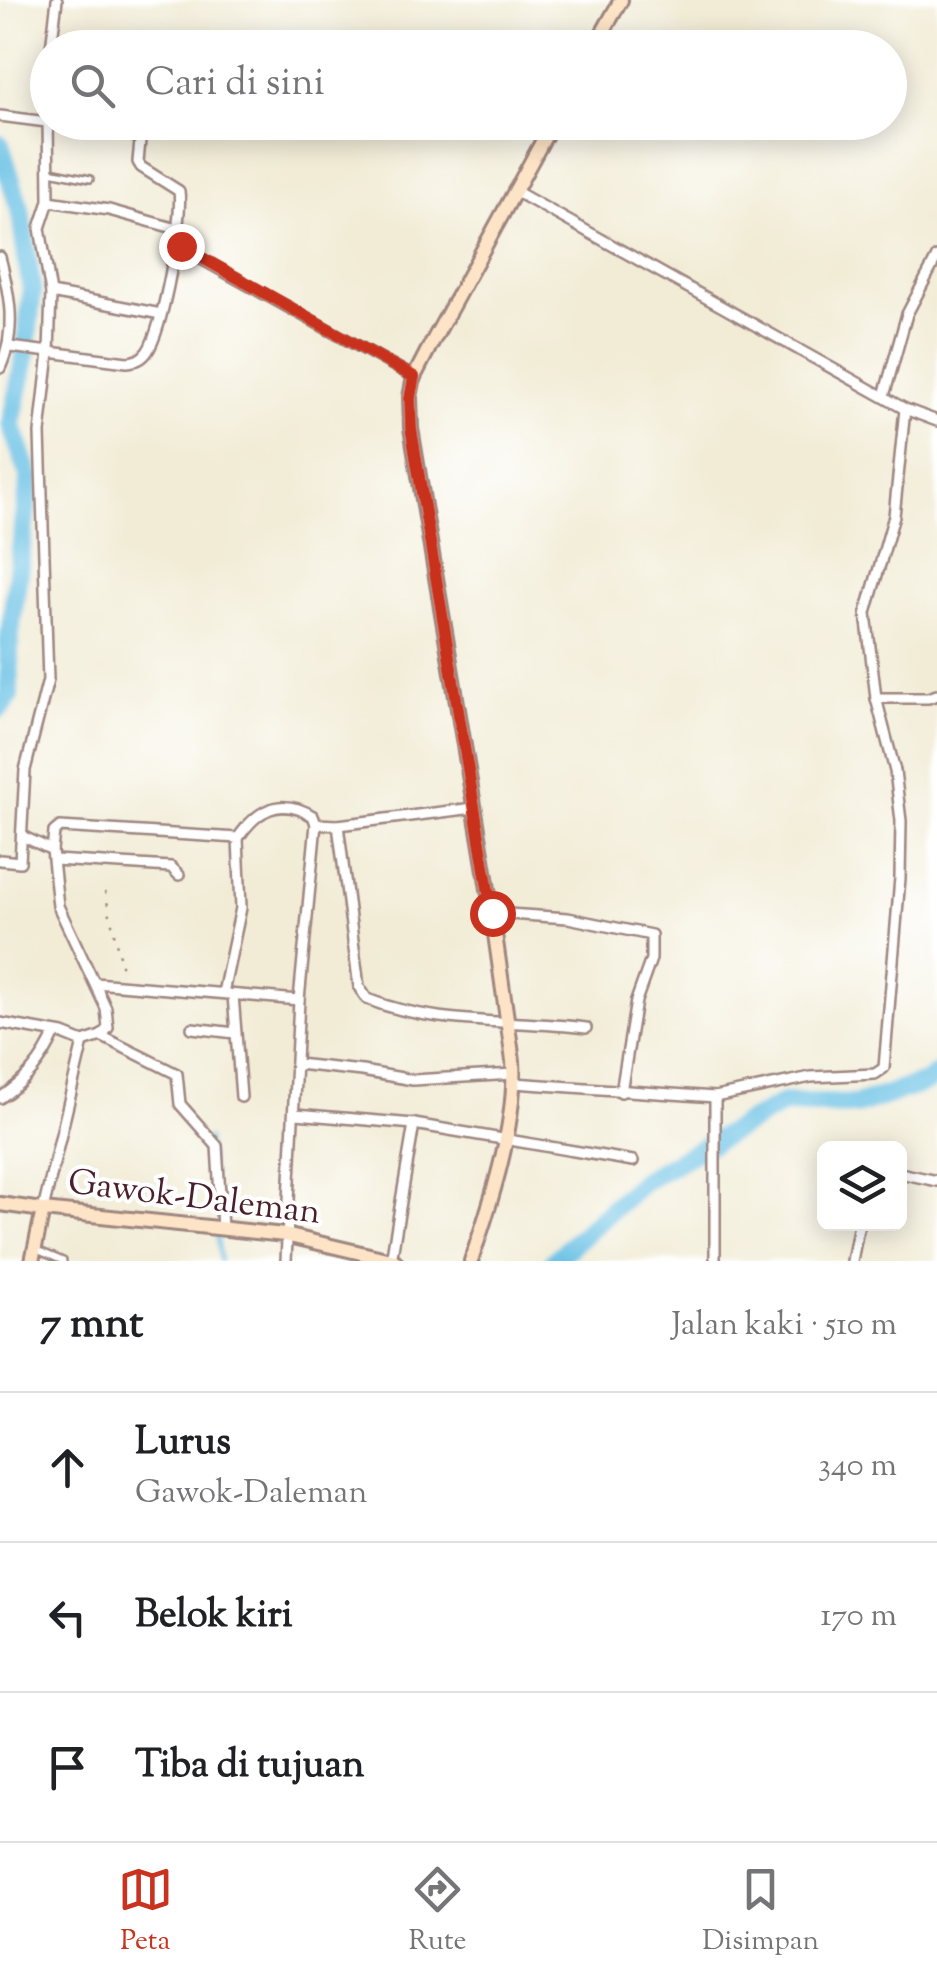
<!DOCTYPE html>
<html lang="id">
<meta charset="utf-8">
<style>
:root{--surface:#fff;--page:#f6f6f6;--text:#202124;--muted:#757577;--line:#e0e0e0;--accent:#c8321e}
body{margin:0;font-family:"Sorts Mill Goudy",serif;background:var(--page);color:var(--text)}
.controls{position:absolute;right:30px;bottom:30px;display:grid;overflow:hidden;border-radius:15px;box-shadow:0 5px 25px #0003}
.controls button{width:90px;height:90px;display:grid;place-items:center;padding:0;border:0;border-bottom:2px solid var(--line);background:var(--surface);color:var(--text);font:50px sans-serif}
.stop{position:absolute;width:30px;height:30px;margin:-22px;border:8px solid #c8321e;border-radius:50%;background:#fff}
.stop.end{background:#c8321e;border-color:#fff;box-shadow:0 2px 10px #0008}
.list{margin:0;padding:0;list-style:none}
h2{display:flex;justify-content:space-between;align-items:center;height:130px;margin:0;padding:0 40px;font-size:42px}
h2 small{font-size:32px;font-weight:400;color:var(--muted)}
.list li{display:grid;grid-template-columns:65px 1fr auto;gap:30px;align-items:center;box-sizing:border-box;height:150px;padding:0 40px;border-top:2px solid var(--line)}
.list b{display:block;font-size:38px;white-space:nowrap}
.list p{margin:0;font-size:32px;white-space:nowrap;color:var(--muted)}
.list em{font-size:32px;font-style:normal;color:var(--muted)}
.icon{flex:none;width:55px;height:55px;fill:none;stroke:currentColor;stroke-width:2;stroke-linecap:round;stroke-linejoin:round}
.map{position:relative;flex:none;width:937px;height:1261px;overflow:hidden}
.search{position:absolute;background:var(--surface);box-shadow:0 5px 25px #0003;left:30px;right:30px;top:30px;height:110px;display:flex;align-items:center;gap:25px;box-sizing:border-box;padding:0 35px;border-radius:55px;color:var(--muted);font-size:38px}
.sheet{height:580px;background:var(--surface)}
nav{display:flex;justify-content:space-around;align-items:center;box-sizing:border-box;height:140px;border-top:2px solid var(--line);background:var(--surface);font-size:28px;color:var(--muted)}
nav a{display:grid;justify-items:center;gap:5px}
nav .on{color:var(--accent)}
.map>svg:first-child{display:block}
</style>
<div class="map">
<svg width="937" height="1261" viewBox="0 0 937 1261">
<rect width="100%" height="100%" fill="#fff"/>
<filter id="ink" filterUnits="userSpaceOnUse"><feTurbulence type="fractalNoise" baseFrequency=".01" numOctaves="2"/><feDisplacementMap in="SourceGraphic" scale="20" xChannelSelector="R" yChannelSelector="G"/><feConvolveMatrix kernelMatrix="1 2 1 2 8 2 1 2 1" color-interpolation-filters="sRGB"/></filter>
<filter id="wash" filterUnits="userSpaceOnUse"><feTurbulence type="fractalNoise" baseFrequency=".0048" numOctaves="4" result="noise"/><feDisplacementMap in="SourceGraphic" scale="40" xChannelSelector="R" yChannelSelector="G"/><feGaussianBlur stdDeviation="2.25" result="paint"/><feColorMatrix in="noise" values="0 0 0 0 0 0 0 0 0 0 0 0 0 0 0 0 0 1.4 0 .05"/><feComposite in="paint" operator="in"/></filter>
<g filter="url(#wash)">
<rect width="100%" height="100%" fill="#f2ecd6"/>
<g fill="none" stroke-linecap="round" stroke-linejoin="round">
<g stroke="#66c0e4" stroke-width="4">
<polyline points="207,1138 216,1208"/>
<polyline points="217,1234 220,1261"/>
</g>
<g stroke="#66c0e4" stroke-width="20">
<polyline points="0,145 20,209 32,292 25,358 11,424 30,478 9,642 9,696 0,708"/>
<polyline points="554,1261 644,1180 784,1103 856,1105 927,1082 937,1074"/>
</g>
</g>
</g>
<g filter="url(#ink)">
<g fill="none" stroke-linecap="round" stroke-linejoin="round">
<defs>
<g id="lane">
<polyline points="50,171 90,179"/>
<polyline points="37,1250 63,1261"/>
</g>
<g id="street">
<polyline points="51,48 57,0"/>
<polyline points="0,116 47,122"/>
<polyline points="515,191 905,409 937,421"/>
<polyline points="49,201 109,210 177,229"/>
<polyline points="174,244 414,377"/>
<path d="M0,257C10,296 17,331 0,368"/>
<polyline points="51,293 161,314"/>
<path d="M10,347L127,362C136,361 141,360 147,352C163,330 183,218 179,191L141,167L138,162L140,141L137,137L86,122"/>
<polyline points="884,396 907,314 937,257"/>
<polyline points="876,698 928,698 937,695"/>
<path d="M338,825L359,987L367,999C437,1027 512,1019 586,1028"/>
<path d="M238,838C257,810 280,796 313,816L316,824L338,825L474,808"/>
<polyline points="52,850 54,832 60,827 238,838 241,908 223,993"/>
<polyline points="0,860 20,862 25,770 48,680 40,433 49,353 51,293 40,228 49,201 48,116"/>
<polyline points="54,860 171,867 179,875"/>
<polyline points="492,913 568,918 651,935 651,959 636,1001 621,1092"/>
<polyline points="95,983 299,1000"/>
<polyline points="233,995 241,1097"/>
<polyline points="0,1023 63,1034 83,1042 101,1036 108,1028 106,1008 58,906 52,850 22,836"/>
<polyline points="192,1028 235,1033"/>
<polyline points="101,1036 177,1074 180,1104 217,1146 222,1228"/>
<polyline points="297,1064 362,1071 413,1080 514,1074"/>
<polyline points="514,1083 715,1097 811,1077 875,1074 884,1068 900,878 901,821 895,771 876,698 866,613 894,516 905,409"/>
<polyline points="715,1097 715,1261"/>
<path d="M0,1098C27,1080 42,1062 55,1033"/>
<polyline points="296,1114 414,1124 633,1161"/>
<polyline points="900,1173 937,1181"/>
<polyline points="43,1210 83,1042"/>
<polyline points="286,1261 299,1000 316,824"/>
<polyline points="391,1261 414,1124"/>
<polyline points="852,1261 859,1224"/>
</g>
<g id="secondary">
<polyline points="594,48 621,0"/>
<polyline points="0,1204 43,1210 32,1261"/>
<polyline points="43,1210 285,1235 395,1261"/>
<path d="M471,1261C491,1203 517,1122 513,1061L492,913L411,428L410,397L414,377L429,348L553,122"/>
</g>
</defs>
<use href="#lane" stroke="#9e8680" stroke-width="10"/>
<use href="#street" stroke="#9e8680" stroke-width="14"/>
<use href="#secondary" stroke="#9e8680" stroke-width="18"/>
<polyline stroke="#9e8680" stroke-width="2.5" stroke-dasharray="2.5 8" stroke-linecap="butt" points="105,892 123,974"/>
<use href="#lane" stroke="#fff" stroke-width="5"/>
<use href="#street" stroke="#fff" stroke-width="9"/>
<use href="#secondary" stroke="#fee4c6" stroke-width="12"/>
</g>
</g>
<g fill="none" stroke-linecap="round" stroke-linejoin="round" filter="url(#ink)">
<polyline stroke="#c8321e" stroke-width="12" points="181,246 414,377 410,398 411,428 492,913"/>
</g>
<g text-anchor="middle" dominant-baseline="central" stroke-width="8" stroke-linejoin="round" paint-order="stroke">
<g font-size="35" fill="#4a1f2b" stroke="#fff">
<text transform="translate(194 1199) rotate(7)">Gawok-Daleman</text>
</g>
</g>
</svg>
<div class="controls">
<button><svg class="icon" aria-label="layers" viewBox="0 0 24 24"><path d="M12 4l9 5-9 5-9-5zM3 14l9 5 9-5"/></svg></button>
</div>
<div class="stop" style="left:492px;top:913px"></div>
<div class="stop end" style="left:181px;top:246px"></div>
<div class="search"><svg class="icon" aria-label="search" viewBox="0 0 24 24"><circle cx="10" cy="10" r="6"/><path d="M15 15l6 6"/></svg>Cari di sini</div>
</div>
<section class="sheet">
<h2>7 mnt<small>Jalan kaki · 510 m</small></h2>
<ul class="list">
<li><svg class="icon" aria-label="ahead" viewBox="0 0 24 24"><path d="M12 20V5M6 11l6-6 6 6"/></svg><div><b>Lurus</b><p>Gawok-Daleman</p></div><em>340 m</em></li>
<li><svg class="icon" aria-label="left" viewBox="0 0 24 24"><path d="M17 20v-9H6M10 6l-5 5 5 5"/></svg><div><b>Belok kiri</b></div><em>170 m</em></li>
<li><svg class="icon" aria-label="arrive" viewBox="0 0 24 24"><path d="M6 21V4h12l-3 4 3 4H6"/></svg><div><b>Tiba di tujuan</b></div></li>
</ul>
</section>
<nav>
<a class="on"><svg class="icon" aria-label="map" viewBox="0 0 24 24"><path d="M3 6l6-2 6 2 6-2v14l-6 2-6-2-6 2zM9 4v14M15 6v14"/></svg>Peta</a>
<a><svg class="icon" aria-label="directions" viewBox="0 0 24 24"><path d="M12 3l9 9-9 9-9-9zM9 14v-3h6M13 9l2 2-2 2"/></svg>Rute</a>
<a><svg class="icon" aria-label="saved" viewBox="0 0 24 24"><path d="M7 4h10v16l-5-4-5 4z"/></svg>Disimpan</a>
</nav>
